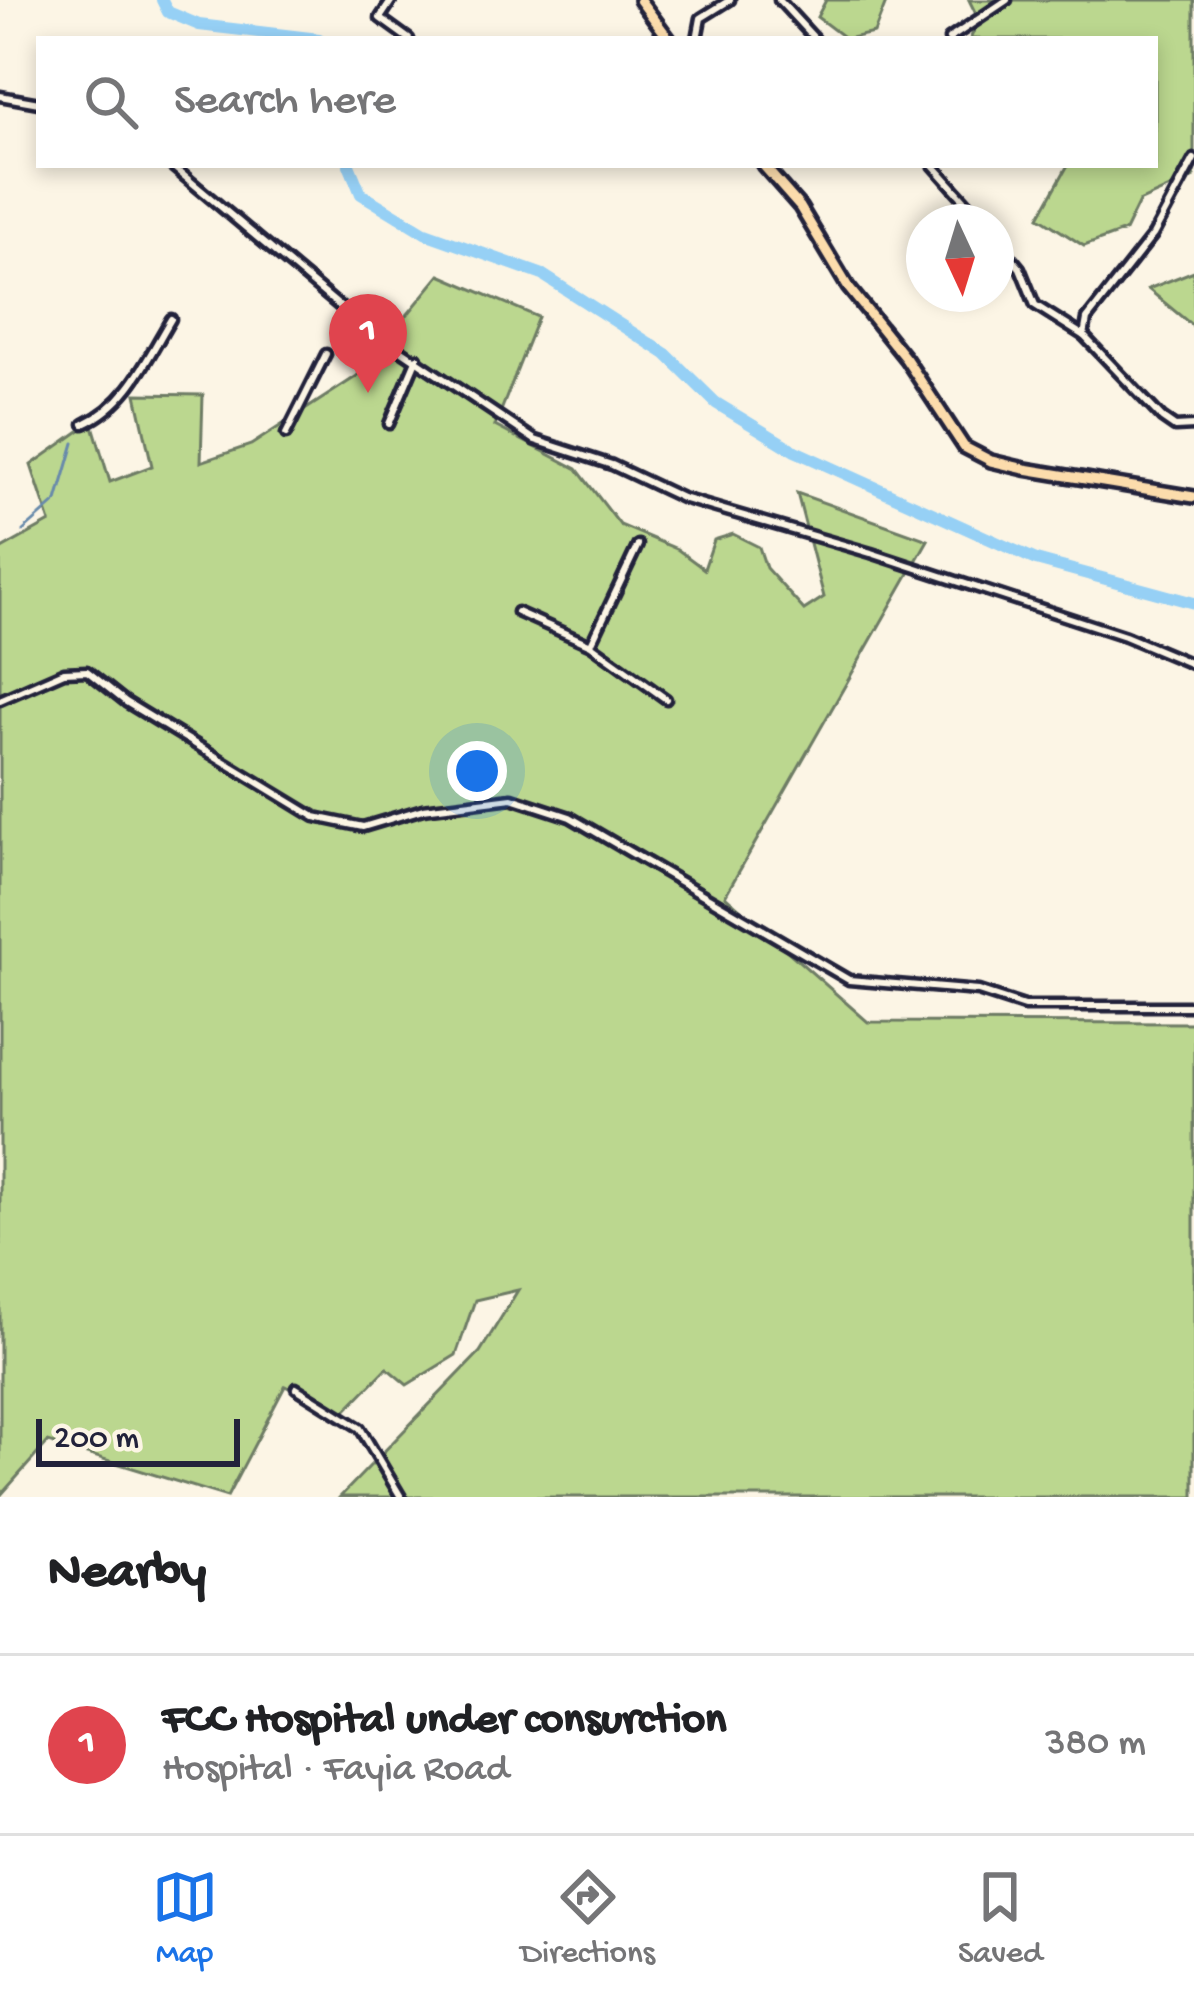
<!DOCTYPE html>
<meta charset="utf-8">
<style>
:root{--surface:#fff;--page:#f6f6f6;--text:#202124;--muted:#757577;--line:#e0e0e0;--accent:#1a73e8}
body{margin:0;font-family:"Gochi Hand",sans-serif;background:var(--page);color:var(--text)}
.compass{position:absolute;left:906px;top:204px;width:108px;height:108px;border-radius:50%;background:var(--surface);box-shadow:0 6px 18px #0003;rotate:176deg}
.scale{position:absolute;left:36px;bottom:30px;width:204px;box-sizing:border-box;padding-left:12px;border:6px solid #22223b;border-top:0;font-size:33px;line-height:42px;white-space:nowrap;color:#22223b;-webkit-text-stroke:9px #fcf5e5;paint-order:stroke}
.you{position:absolute;left:477px;top:771px;width:42px;height:42px;margin:-30px;border:9px solid #fff;border-radius:50%;background:#1a73e8;box-shadow:0 0 0 18px #1a73e833}
.badge{display:grid;place-items:center;width:78px;height:78px;border-radius:50%;background:var(--accent);color:#fff;font-size:39px;font-weight:700}
.pin{position:absolute;translate:-50% -99px;filter:drop-shadow(0 3px 6px #0008)}
.pin::after{content:'';position:absolute;top:63px;width:42px;height:36px;background:inherit;clip-path:polygon(0 0,100% 0,50% 100%)}
.list{margin:0;padding:0;list-style:none}
h2{display:flex;justify-content:space-between;align-items:center;height:156px;margin:0;padding:0 48px;font-size:51px}
h2 small{font-size:39px;font-weight:400;color:var(--muted)}
.list li{display:grid;grid-template-columns:78px 1fr auto;gap:36px;align-items:center;box-sizing:border-box;height:180px;padding:0 48px;border-top:3px solid var(--line)}
.list b{display:block;font-size:45px;white-space:nowrap}
.list p{margin:0;font-size:39px;white-space:nowrap;color:var(--muted)}
.list em{font-size:39px;font-style:normal;color:var(--muted)}
.icon{flex:none;width:66px;height:66px;fill:none;stroke:currentColor;stroke-width:2;stroke-linecap:round;stroke-linejoin:round}
.map{position:relative;flex:none;width:1194px;height:1497px;overflow:hidden}
.search{position:absolute;background:var(--surface);box-shadow:0 6px 18px #0003;left:36px;right:36px;top:36px;height:132px;display:flex;align-items:center;gap:30px;box-sizing:border-box;padding:0 42px;border-radius:0px;color:var(--muted);font-size:45px}
.sheet{height:336px;background:var(--surface)}
nav{display:flex;justify-content:space-around;align-items:center;box-sizing:border-box;height:168px;border-top:3px solid var(--line);background:var(--surface);font-size:33px;color:var(--muted)}
nav a{display:grid;justify-items:center;gap:6px}
nav .on{color:var(--accent)}
.map>svg:first-child{display:block}
</style>
<div class="map">
<svg width="1194" height="1497" viewBox="0 0 1194 1497">
<rect width="100%" height="100%" fill="#fcf5e5"/>
<filter id="ink" filterUnits="userSpaceOnUse"><feTurbulence type="fractalNoise" baseFrequency=".00833" numOctaves="2"/><feDisplacementMap in="SourceGraphic" scale="24" xChannelSelector="R" yChannelSelector="G"/><feConvolveMatrix kernelMatrix="1 2 1 2 8 2 1 2 1" color-interpolation-filters="sRGB"/></filter>
<g filter="url(#ink)">
<g fill="#bbd78f" stroke="#6e7c65" stroke-width="3">
<polygon points="826,0 887,0 874,33 846,39 817,17"/>
<polygon points="969,0 1194,0 1194,177 1139,202 1125,231 1084,246 1039,217 1068,165 1155,165 1155,39 970,39 979,20"/>
<polygon points="1194,271 1194,327 1148,289"/>
<polygon points="440,275 538,317 495,426 577,469 620,525 677,549 704,569 714,540 733,534 759,547 766,568 804,610 824,597 797,493 928,540 725,896 868,1022 1194,1023 1194,1497 340,1497 480,1352 518,1290 475,1300 456,1355 407,1385 387,1368 342,1414 285,1386 227,1497 48,1442 0,1496 0,550 50,522 31,465 92,422 110,482 152,466 136,394 203,395 201,462 251,445 357,376"/>
</g>
<g fill="none" stroke-linecap="round" stroke-linejoin="round">
<polyline stroke="#688aab" stroke-width="3" points="23,531 57,501 74,443"/>
<g stroke="#96d0f5" stroke-width="12">
<polyline points="162,0 168,12 199,25 319,39"/>
<polyline points="349,165 361,194 425,233 543,275 666,354 716,403 795,451 1036,560 1194,603"/>
</g>
<defs>
<g id="street">
<polyline points="392,0 380,18 409,39"/>
<polyline points="779,0 815,39"/>
<polyline points="697,39 701,18 730,0"/>
<polyline points="949,39 1007,0"/>
<polyline points="0,96 39,103"/>
<polyline points="171,165 356,320 535,440 612,465 682,498 871,553 1125,636 1194,665"/>
<polyline points="933,165 984,222"/>
<polyline points="996,239 1020,268 1035,305 1084,336 1162,418 1175,427 1194,426"/>
<polyline points="1084,336 1087,319 1153,235 1194,159"/>
<path d="M84,424C128,404 147,359 171,319"/>
<polyline points="389,424 417,358"/>
<polyline points="286,434 326,354"/>
<polyline points="517,612 591,645 666,699"/>
<polyline points="591,644 638,545"/>
<polyline points="0,700 64,672 87,671 126,702 315,817 363,827 423,809 512,798 570,817 849,980 978,991 1024,1006 1194,1006"/>
<polyline points="296,1388 360,1428 401,1497"/>
</g>
<g id="primary">
<polyline points="640,0 669,39"/>
<polyline points="763,165 800,207 848,287 906,359 964,447 991,461 1025,469 1194,497"/>
</g>
</defs>
<use href="#street" stroke="#22223b" stroke-width="15"/>
<use href="#primary" stroke="#22223b" stroke-width="18"/>
<use href="#street" stroke="#fcf5e5" stroke-width="6"/>
<use href="#primary" stroke="#fcdcac" stroke-width="9"/>
</g>
</g>
</svg>
<svg class="compass" viewBox="-18 -18 36 36"><path d="M0-13l5 13h-10z" fill="#e53935"/><path d="M0 13l5-13h-10z" fill="#757577"/></svg>
<div class="scale">200 m</div>
<div class="you"></div>
<div class="pin badge" style="left:368px;top:393px;background:#e0444e">1</div>
<div class="search"><svg class="icon" aria-label="search" viewBox="0 0 24 24"><circle cx="10" cy="10" r="6"/><path d="M15 15l6 6"/></svg>Search here</div>
</div>
<section class="sheet">
<h2>Nearby<small></small></h2>
<ul class="list">
<li><span class="badge" style="background:#e0444e">1</span><div><b>FCC Hospital under consurction</b><p>Hospital · Fayia Road</p></div><em>380 m</em></li>
</ul>
</section>
<nav>
<a class="on"><svg class="icon" aria-label="map" viewBox="0 0 24 24"><path d="M3 6l6-2 6 2 6-2v14l-6 2-6-2-6 2zM9 4v14M15 6v14"/></svg>Map</a>
<a><svg class="icon" aria-label="directions" viewBox="0 0 24 24"><path d="M12 3l9 9-9 9-9-9zM9 14v-3h6M13 9l2 2-2 2"/></svg>Directions</a>
<a><svg class="icon" aria-label="saved" viewBox="0 0 24 24"><path d="M7 4h10v16l-5-4-5 4z"/></svg>Saved</a>
</nav>
